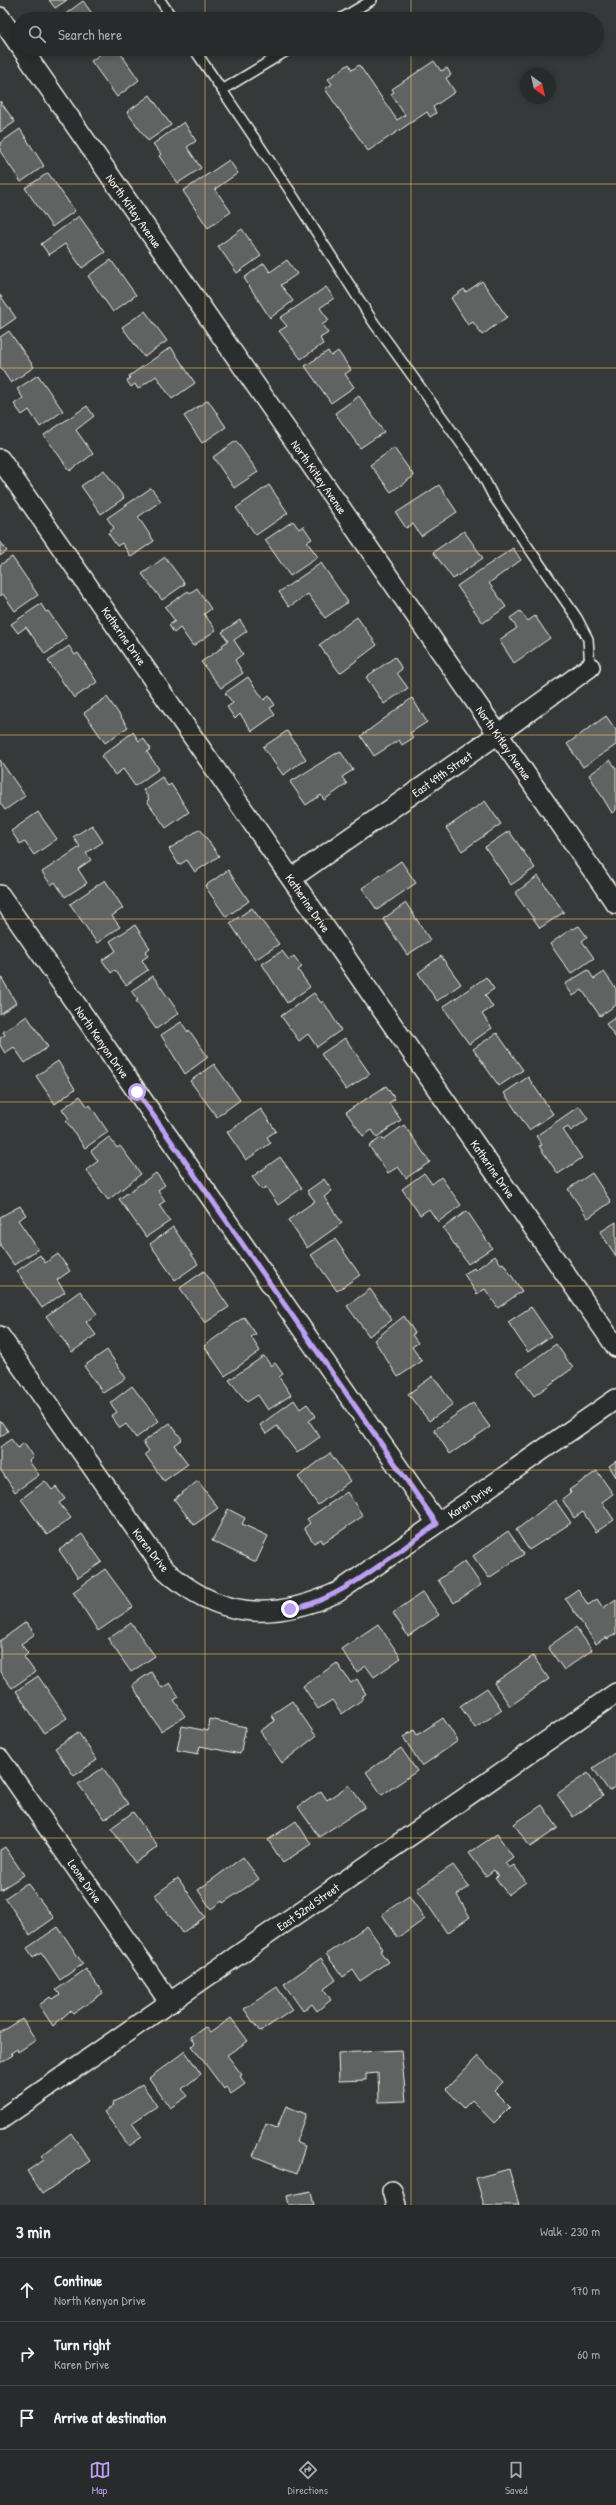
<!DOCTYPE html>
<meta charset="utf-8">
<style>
:root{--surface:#282b2b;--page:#303333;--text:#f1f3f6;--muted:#a5a7a9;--line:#444747;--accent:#bca0f2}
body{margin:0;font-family:"Patrick Hand",sans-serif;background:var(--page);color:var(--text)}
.compass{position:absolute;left:520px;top:68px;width:36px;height:36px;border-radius:50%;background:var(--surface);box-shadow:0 2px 6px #0003;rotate:146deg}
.stop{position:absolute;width:12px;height:12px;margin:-9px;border:3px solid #bca0f2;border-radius:50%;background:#fff}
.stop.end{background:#bca0f2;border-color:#fff;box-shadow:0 1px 4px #0008}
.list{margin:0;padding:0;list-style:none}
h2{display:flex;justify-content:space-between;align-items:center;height:52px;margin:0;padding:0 16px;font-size:17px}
h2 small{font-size:13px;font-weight:400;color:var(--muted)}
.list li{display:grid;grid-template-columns:26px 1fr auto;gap:12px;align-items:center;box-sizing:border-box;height:64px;padding:0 16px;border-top:1px solid var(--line)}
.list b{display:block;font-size:15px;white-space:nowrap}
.list p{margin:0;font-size:13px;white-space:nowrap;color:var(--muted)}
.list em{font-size:13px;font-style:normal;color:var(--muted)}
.icon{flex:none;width:22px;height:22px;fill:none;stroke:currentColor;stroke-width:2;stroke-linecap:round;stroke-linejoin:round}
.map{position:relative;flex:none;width:616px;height:2205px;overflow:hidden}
.search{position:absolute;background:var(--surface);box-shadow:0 2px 6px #0003;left:12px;right:12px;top:12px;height:44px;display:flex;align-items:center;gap:10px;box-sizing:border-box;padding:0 14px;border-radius:22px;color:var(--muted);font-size:15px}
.sheet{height:244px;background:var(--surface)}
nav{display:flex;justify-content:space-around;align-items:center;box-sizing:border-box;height:56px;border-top:1px solid var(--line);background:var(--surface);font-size:11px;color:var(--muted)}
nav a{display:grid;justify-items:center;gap:2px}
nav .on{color:var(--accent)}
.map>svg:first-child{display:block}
</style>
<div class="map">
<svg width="616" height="2205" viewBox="0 0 616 2205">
<rect width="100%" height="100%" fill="#363939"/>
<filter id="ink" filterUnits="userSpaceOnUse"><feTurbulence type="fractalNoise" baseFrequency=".025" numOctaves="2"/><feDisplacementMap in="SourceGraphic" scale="8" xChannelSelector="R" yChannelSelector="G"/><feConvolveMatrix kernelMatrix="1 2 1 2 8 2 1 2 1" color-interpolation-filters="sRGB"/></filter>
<g filter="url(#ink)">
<g fill="#616362" stroke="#f4f1e8">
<polygon points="49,0 67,0 55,8"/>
<polygon points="83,1 96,19 61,19 60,18"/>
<polygon points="107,49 129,49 121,54 139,80 117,97 91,61"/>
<polygon points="434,61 441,71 447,68 451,75 446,78 455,92 433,107 436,113 430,117 427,112 368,151 325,89 332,84 328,79 349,64 352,70 359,65 397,120 405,115 391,94 394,92 392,89"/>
<polygon points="150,95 171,125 148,141 127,112"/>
<polygon points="0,101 15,122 0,132"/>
<polygon points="184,122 196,141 187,147 201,168 178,183 159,156 161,154 153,144"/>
<polygon points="20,129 44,166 21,182 0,151 0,143"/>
<polygon points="229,160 238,173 215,189 231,212 208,228 183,191"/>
<polygon points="48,173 75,211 52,227 25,188"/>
<polygon points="79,216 105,252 82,268 65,244 49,255 41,244"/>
<polygon points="242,229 261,256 237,273 218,246"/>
<polygon points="111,260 136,295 113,312 88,276"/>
<polygon points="287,260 297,274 281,285 293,301 270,318 244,278 264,263 270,272"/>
<polygon points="482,281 507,317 482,335 473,322 468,325 451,298 464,289 466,292"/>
<polygon points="326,287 334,298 320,308 329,320 322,325 328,333 320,338 323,344 301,359 279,331 287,326 280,318"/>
<polygon points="0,295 16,318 0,329"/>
<polygon points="145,311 167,341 144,357 122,327"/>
<polygon points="9,331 34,367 11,383 0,367 0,337"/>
<polygon points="171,347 195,383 172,399 156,376 138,389 135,384 131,387 127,381 130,379 129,376"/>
<polygon points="328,351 331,356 338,351 351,370 345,374 354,387 331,403 305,366"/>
<polygon points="38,375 63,411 40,427 29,410 22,415 14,404 23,398 17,389"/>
<polygon points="359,396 384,432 360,448 335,413"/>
<polygon points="208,400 226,427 202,443 184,416"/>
<polygon points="87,406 94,416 76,430 93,454 70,471 44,435"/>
<polygon points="236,441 258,472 234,488 213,457"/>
<polygon points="394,448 414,476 391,492 370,465"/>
<polygon points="104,470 124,498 101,514 81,486"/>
<polygon points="269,485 288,513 256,535 236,508"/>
<polygon points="439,485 457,512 421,536 413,524 406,528 396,513"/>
<polygon points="151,488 161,501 138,517 154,541 131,557 122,543 117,546 108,533 114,528 107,518"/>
<polygon points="293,521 299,529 303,526 312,539 307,542 318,557 290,576 265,540"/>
<polygon points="464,531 483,558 453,579 433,552"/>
<polygon points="0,541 7,551 0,556"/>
<polygon points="513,548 521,560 489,583 506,607 483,623 457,586"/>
<polygon points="12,557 38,595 15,611 3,594 0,596 0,565"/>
<polygon points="165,557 185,584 162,600 142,574"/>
<polygon points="321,563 348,602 325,618 308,594 289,607 279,592"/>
<polygon points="197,588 211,609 204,614 216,630 193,646 180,628 174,633 169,625 175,621 165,607 188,591 190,593"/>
<polygon points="41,604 46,612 48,611 67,638 45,654 26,627 18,633 11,624"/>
<polygon points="520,611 528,621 535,616 550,638 514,663 499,640 517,628 510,618"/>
<polygon points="357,617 377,645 340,673 319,645"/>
<polygon points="240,620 247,631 234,640 243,654 235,660 243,673 221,688 201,662 223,647 222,645 228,641 222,632"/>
<polygon points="69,646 75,655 78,653 97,682 74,698 48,661"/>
<polygon points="395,657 402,669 397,673 408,688 384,704 366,677"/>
<polygon points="248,677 264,700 269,696 275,705 270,708 275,715 252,731 240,714 235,719 227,707 233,703 225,693"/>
<polygon points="107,697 128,727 105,743 84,713"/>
<polygon points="412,698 427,722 410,733 413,738 402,745 399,740 374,756 361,736"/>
<polygon points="606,716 616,730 616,745 583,767 567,744"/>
<polygon points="287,731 306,759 283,775 263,747"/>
<polygon points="133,732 139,741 143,738 151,749 147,752 159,769 135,786 123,769 115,775 101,756"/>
<polygon points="340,751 353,770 342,777 347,784 324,800 321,795 306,805 290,782"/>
<polygon points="0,760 25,796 5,810 0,803"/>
<polygon points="610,760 616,768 616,810 612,813 589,775"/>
<polygon points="162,777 168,786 171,784 189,812 166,828 147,801 149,799 143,790"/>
<polygon points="485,801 501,824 462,851 446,828"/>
<polygon points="38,812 57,839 34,855 24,841 20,844 11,831"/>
<polygon points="92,825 103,842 86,853 91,860 78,869 87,883 65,897 55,882 51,885 42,872 80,847 73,837"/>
<polygon points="200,829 219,856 195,872 187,860 179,865 169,849"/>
<polygon points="509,831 535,868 511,885 485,847"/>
<polygon points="401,861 416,883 377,910 362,888"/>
<polygon points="228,870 249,901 226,917 205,886"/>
<polygon points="538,876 564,912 540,928 515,893"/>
<polygon points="105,880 123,908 112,916 120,927 97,943 70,904"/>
<polygon points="406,903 430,940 407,955 383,919"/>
<polygon points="252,908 279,944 255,960 230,923"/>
<polygon points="135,925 150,948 145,952 148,956 142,960 148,970 126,985 115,970 111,973 102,960 116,951 110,941"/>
<polygon points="579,926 587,937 582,941 594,958 571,974 550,944 572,928 573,929"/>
<polygon points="282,951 289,960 294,956 302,967 298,970 310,987 287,1003 262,964"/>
<polygon points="441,956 461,984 437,1001 418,973"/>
<polygon points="588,970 594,979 604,972 616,989 616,1005 600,1016 582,990 573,996 565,984"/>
<polygon points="0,975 16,1003 0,1014"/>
<polygon points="153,976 179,1013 156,1029 136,1001 138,1000 131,991"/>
<polygon points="486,977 494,989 485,995 493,1007 482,1014 492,1028 469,1044 443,1007"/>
<polygon points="314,993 321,1003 323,1001 341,1030 317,1047 308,1034 299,1041 281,1016"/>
<polygon points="27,1016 48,1047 25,1063 14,1047 5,1053 0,1045 0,1038 5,1035 3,1032"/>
<polygon points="616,1017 616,1038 606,1024"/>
<polygon points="181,1022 188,1032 189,1030 208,1057 185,1074 161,1035"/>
<polygon points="497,1033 523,1070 499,1086 473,1049"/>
<polygon points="345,1038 370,1074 346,1090 321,1054"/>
<polygon points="58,1061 75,1089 55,1104 36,1076"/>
<polygon points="214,1064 240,1100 217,1117 190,1081"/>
<polygon points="528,1077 553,1114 529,1130 504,1093"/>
<polygon points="386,1086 395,1099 389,1103 401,1120 377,1137 372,1130 363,1136 346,1112"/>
<polygon points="80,1096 88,1107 90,1105 108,1132 85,1148 66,1121 69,1119 62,1109"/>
<polygon points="579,1106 588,1119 571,1131 568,1127 563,1130 582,1158 558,1174 539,1146 542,1145 536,1136"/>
<polygon points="261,1109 276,1131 267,1137 271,1143 246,1160 227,1132"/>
<polygon points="404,1125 430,1162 406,1178 398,1167 388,1173 369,1146 382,1137 383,1140"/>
<polygon points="109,1137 117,1148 120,1146 141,1174 108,1200 86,1170 98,1161 91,1151"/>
<polygon points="280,1157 302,1188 278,1205 266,1187 262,1190 252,1177"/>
<polygon points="156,1173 165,1185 158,1190 165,1201 159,1205 170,1221 146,1237 119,1199"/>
<polygon points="424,1173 432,1184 441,1177 461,1205 438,1222 429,1209 420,1215 402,1189"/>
<polygon points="592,1173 611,1202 588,1218 568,1189"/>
<polygon points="324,1179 332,1191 324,1197 342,1223 307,1248 288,1220 315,1201 307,1191"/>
<polygon points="20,1206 26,1215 18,1220 38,1249 14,1265 0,1245 0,1217"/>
<polygon points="467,1211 492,1248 468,1264 443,1228"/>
<polygon points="616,1222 616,1256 600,1232"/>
<polygon points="173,1227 198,1264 175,1280 150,1244"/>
<polygon points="335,1239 360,1275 337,1291 311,1255"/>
<polygon points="58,1254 70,1271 57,1280 65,1292 42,1308 17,1271 40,1255 45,1263"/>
<polygon points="495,1256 501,1264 503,1263 522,1291 498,1308 485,1289 477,1294 464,1274 474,1268 475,1270"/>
<polygon points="204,1271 229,1307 205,1323 180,1288"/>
<polygon points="370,1289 392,1320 369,1336 347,1306"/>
<polygon points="80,1291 97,1314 86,1322 96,1335 72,1352 46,1316"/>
<polygon points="531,1307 551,1336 528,1352 508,1322"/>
<polygon points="404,1316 415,1333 412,1335 418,1343 412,1347 422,1361 398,1377 374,1340"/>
<polygon points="244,1317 256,1334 251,1337 260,1351 225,1376 204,1346"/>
<polygon points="556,1344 573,1368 534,1396 517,1372"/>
<polygon points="107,1350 126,1378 103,1393 84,1366"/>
<polygon points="264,1356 271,1366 275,1363 283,1374 279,1377 291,1395 268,1410 258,1395 247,1402 229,1380"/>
<polygon points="433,1376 453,1404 429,1421 408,1394"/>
<polygon points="132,1386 159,1421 136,1438 126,1424 120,1428 111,1416 117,1412 110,1403"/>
<polygon points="294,1400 300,1409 307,1404 316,1416 309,1421 320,1437 297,1453 277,1426 266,1434 260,1425"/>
<polygon points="473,1403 490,1427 450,1454 434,1430"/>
<polygon points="0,1420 8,1431 0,1437"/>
<polygon points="170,1423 182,1439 174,1445 188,1464 164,1481 145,1454 149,1451 143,1442"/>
<polygon points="11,1439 18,1448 24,1443 33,1457 29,1461 39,1475 15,1492 0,1469 0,1447"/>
<polygon points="330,1453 350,1481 318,1505 298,1477"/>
<polygon points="616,1461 616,1477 609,1466"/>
<polygon points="597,1471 613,1494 602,1502 614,1520 596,1532 583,1512 574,1518 562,1499 571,1492 569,1490"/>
<polygon points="45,1481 52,1490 56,1487 65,1499 59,1503 71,1518 47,1535 21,1499"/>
<polygon points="198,1481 218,1508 194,1525 174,1499"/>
<polygon points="347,1492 363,1516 323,1543 321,1539 314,1543 304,1528 310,1523 307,1519"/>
<polygon points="555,1500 571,1523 529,1550 516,1530"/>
<polygon points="228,1509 245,1518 242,1524 268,1536 256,1562 212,1541"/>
<polygon points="508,1531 524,1554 489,1578 473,1556"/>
<polygon points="82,1534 102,1562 78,1578 59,1550"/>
<polygon points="465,1561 481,1585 454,1603 438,1580"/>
<polygon points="105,1569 133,1607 98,1631 73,1592"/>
<polygon points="578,1589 588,1605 597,1599 603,1608 616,1599 616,1634 607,1639 606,1637 596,1644 565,1598"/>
<polygon points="423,1592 439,1615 408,1636 393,1613"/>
<polygon points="26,1622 35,1634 21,1644 28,1653 24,1657 35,1672 12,1688 0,1672 0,1641"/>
<polygon points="131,1623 155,1656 131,1672 108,1639"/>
<polygon points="378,1624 401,1658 374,1677 366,1666 357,1672 341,1649"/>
<polygon points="576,1627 592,1650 564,1670 548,1647"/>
<polygon points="533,1656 549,1679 510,1706 494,1683"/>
<polygon points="337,1663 351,1683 357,1679 366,1694 361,1697 363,1699 342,1714 332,1700 318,1709 303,1686"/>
<polygon points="151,1672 162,1688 170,1683 179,1697 174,1700 185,1716 161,1731 132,1685"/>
<polygon points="38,1676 67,1718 44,1733 16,1691"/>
<polygon points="487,1688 502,1710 475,1728 460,1706"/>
<polygon points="292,1701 316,1736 282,1763 260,1731 275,1721 271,1715"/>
<polygon points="443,1718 458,1741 422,1766 403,1737 414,1730 417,1735"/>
<polygon points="210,1719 246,1727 240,1754 200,1746 198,1754 177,1750 182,1726 208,1731"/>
<polygon points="78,1732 97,1760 74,1776 55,1748"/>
<polygon points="401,1748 417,1771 382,1795 366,1772"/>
<polygon points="616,1752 616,1786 609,1791 593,1768"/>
<polygon points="103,1768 128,1804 105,1819 78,1784"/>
<polygon points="588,1773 603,1796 573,1817 557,1794"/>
<polygon points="349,1785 365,1807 319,1837 298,1807 321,1791 327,1800"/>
<polygon points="542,1805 558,1828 530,1847 514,1824"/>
<polygon points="133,1812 158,1847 135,1863 111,1828"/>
<polygon points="296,1821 311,1844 283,1863 268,1840"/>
<polygon points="497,1834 513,1857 505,1863 509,1868 514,1865 526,1882 508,1895 495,1877 498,1876 494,1870 486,1876 469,1853"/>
<polygon points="5,1847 24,1875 0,1890 0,1850"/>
<polygon points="243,1857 259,1879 223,1903 222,1901 211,1909 198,1890"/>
<polygon points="453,1865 469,1887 457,1895 470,1917 447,1933 417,1889"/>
<polygon points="178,1878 205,1917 182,1933 155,1895"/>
<polygon points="27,1883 54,1918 30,1935 5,1898"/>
<polygon points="409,1896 425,1919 398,1938 382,1914"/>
<polygon points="367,1926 383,1949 380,1951 388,1962 360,1981 353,1970 343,1977 326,1954"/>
<polygon points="58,1927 83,1964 60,1980 41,1952 33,1957 27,1948"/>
<polygon points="321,1958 336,1980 324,1989 331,2000 317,2011 312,2004 303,2011 284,1984"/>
<polygon points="86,1969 103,1993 73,2014 70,2011 53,2026 39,2005 50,1997 52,1999 60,1994 56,1990"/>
<polygon points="277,1987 292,2010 260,2032 244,2009"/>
<polygon points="231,2018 248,2041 227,2055 242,2075 240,2076 245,2084 231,2094 226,2087 224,2089 192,2046 195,2043 191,2037 205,2027 210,2033"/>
<polygon points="22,2019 36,2040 18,2052 17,2049 11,2053 13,2055 0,2063 0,2033"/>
<polygon points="401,2050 406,2101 379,2102 378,2073 366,2074 366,2080 339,2081 338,2053"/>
<polygon points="185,2051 201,2074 182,2089 188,2096 170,2108 149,2078"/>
<polygon points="478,2056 503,2082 494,2091 510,2107 494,2123 472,2100 464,2108 446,2089"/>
<polygon points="142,2084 157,2106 132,2123 142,2137 129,2146 104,2112 114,2105 113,2103"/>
<polygon points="286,2106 306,2114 296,2142 305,2146 297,2173 253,2156 266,2124 277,2128"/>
<polygon points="71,2133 90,2161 42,2194 27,2171 44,2160 41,2156"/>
<polygon points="509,2169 519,2205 484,2205 476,2178"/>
<polygon points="311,2191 314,2205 289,2205 287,2196"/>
</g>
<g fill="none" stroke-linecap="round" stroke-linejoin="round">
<defs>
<g id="lane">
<polyline points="160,0 173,19"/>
<polyline points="340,19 372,0"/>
<polyline points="194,49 222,90 290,49"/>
<polyline points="222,90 288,188 374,323 478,467 493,496 577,618 588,639 590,667"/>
</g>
<g id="street">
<polyline points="0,17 19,45"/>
<polyline points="22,49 616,904"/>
<polyline points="0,459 616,1347"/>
<polyline points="292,878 498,734 590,667"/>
<polyline points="0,895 437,1523"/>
<path d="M0,1336L163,1568C218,1619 272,1622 338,1592L616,1399"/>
<polyline points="0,1759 170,2003"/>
<polyline points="0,2120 616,1693"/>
<polyline points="392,2191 396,2205"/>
</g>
</defs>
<use href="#lane" stroke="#f4f1e8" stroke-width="12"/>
<use href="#street" stroke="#f4f1e8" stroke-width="22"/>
<use href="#lane" stroke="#2a2d2e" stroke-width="9"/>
<use href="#street" stroke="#2a2d2e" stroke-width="19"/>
</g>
</g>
<g fill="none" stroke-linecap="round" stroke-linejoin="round" filter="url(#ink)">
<path stroke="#bca0f2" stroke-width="5" d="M137,1092L437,1524C397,1551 338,1603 290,1609"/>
</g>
<path fill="none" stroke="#ffd166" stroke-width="1" stroke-opacity="0.55" d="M205,0V19M411,0V19M205,49V2205M411,49V2205M0,184H616M0,368H616M0,551H616M0,735H616M0,919H616M0,1102H616M0,1286H616M0,1470H616M0,1654H616M0,1838H616M0,2021H616"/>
<g text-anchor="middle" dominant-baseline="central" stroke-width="3" stroke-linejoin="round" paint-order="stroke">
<g font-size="12" fill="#f4f1e8" stroke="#2a2d2e">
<text transform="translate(134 211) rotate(55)">North Kitley Avenue</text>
<text transform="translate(319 477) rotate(55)">North Kitley Avenue</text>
<text transform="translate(124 636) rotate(55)">Katherine Drive</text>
<text transform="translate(504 743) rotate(55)">North Kitley Avenue</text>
<text transform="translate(442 774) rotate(-35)">East 49th Street</text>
<text transform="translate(308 903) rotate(55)">Katherine Drive</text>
<text transform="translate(102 1042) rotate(55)">North Kenyon Drive</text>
<text transform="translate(493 1169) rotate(55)">Katherine Drive</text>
<text transform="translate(470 1501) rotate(-35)">Karen Drive</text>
<text transform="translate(151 1550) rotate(52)">Karen Drive</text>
<text transform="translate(85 1881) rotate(55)">Leone Drive</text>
<text transform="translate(308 1907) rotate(-35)">East 52nd Street</text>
</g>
</g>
</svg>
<svg class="compass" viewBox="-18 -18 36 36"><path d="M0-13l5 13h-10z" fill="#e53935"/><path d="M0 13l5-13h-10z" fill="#a5a7a9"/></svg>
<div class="stop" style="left:137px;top:1092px"></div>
<div class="stop end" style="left:290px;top:1609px"></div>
<div class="search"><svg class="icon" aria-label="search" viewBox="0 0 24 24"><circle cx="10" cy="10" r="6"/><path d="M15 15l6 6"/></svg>Search here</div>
</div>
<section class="sheet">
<h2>3 min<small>Walk · 230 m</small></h2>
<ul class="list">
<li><svg class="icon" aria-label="ahead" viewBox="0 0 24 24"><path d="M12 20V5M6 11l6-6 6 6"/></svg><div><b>Continue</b><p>North Kenyon Drive</p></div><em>170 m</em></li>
<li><svg class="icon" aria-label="right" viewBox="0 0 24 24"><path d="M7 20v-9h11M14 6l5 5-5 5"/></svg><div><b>Turn right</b><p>Karen Drive</p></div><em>60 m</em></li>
<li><svg class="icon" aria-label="arrive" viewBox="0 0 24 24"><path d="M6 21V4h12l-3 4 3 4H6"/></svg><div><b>Arrive at destination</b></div></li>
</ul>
</section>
<nav>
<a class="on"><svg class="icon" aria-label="map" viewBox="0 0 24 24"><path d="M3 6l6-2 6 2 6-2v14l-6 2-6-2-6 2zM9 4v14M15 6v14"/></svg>Map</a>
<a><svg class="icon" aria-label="directions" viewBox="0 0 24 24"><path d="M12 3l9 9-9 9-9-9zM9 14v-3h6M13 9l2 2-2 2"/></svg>Directions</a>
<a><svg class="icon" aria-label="saved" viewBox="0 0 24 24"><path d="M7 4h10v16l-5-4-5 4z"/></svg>Saved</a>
</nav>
